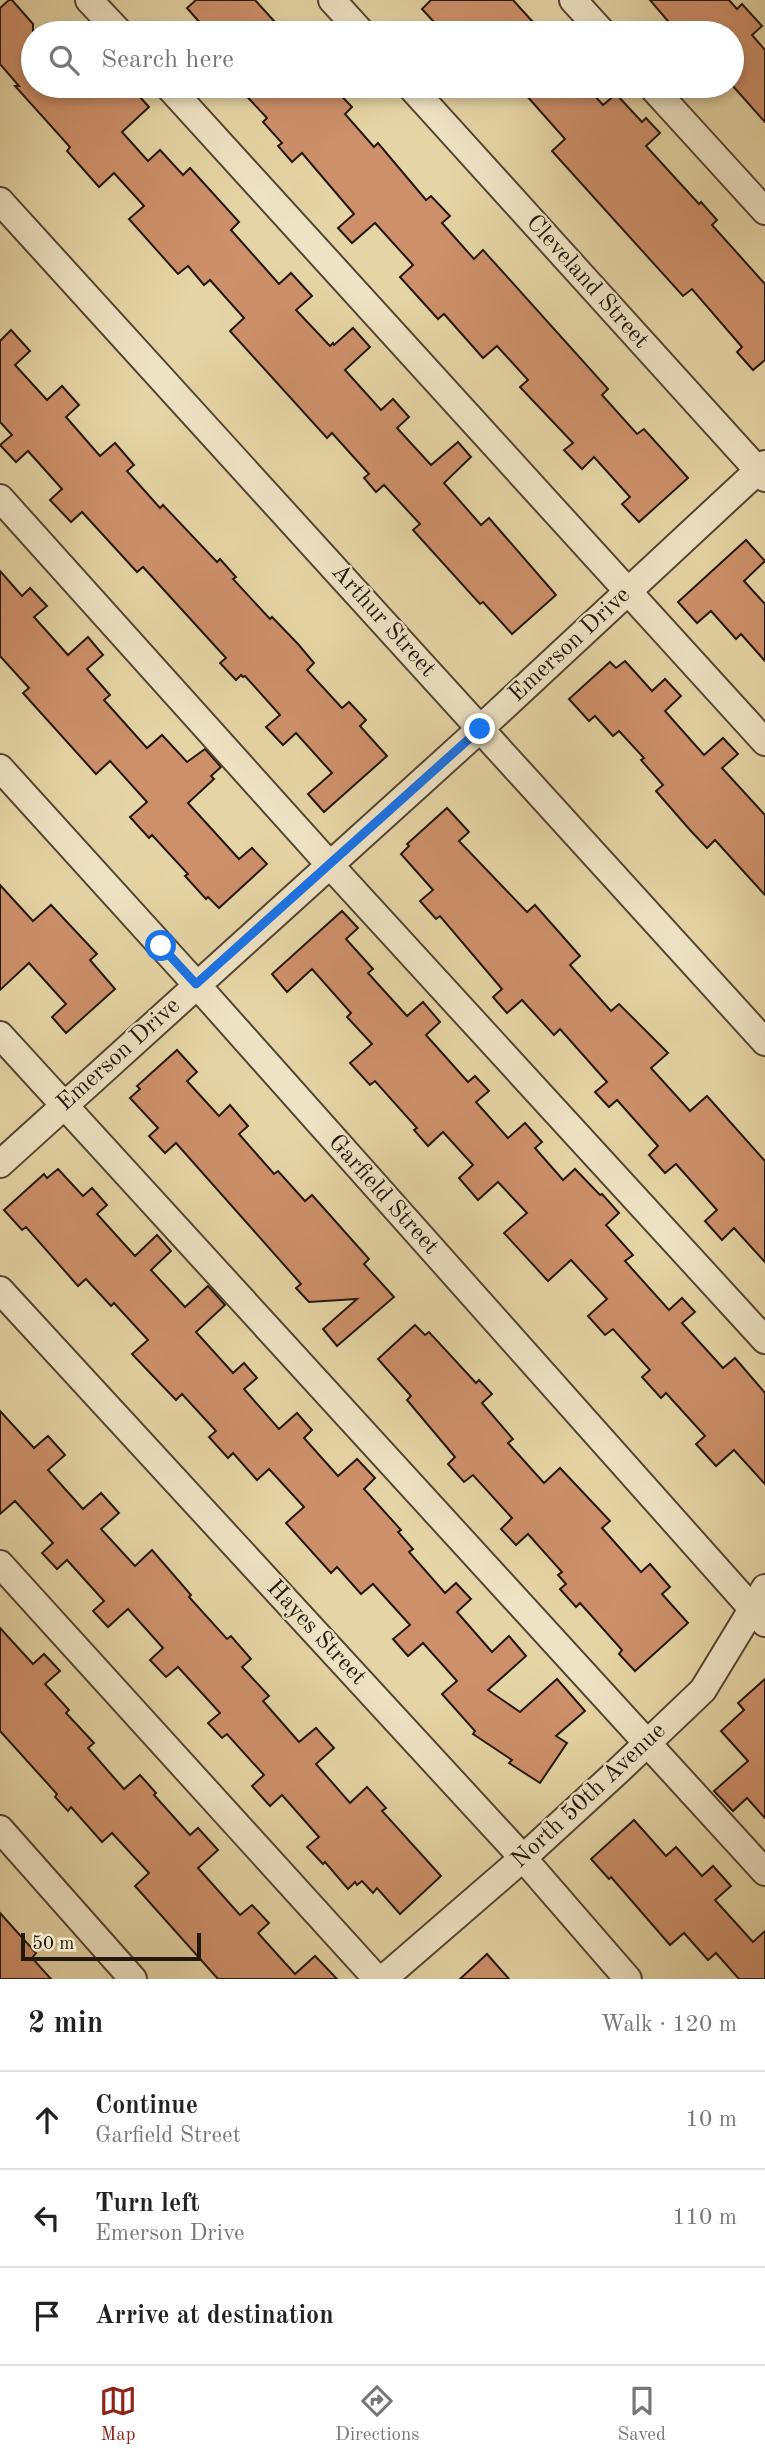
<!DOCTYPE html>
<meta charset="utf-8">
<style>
:root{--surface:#fff;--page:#f6f6f6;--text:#222;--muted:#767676;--line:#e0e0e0;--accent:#8f2418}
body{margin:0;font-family:"Old Standard TT",serif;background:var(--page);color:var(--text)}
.scale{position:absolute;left:21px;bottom:18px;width:180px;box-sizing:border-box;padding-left:7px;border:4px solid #24170c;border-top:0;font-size:19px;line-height:24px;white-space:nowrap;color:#24170c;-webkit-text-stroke:5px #eee3c4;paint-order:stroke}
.stop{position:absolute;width:21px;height:21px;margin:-16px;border:5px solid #1a73e8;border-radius:50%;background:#fff}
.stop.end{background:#1a73e8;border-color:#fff;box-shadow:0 2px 7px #0008}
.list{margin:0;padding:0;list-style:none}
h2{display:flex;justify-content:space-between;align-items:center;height:91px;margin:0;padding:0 28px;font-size:30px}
h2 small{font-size:23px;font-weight:400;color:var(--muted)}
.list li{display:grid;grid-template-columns:46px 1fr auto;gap:21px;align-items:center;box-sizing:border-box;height:98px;padding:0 28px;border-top:2px solid var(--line)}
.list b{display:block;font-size:26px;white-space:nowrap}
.list p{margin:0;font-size:23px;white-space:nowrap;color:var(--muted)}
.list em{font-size:23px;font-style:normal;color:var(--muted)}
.icon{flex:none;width:38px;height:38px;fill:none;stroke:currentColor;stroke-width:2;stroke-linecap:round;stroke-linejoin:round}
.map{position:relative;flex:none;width:765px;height:1979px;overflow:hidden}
.search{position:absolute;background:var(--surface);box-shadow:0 4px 10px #0003;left:21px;right:21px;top:21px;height:77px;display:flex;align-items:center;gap:18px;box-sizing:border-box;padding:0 24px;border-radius:38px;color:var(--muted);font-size:26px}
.sheet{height:385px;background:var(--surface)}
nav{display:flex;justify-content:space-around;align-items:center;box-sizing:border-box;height:98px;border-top:2px solid var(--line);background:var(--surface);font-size:19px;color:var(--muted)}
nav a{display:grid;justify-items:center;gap:4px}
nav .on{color:var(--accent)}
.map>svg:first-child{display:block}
</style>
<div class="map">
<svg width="765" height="1979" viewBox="0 0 765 1979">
<rect width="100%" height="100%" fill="#e5d4a5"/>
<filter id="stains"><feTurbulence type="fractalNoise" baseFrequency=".00286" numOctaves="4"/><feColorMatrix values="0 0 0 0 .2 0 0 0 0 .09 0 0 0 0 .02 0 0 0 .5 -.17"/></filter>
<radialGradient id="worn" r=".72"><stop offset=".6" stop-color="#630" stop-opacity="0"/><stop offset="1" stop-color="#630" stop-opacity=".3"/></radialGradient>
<g fill="#cd906a" stroke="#24170c" stroke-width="2">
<polygon points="9,0 12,0 33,24 33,86 130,86 149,107 122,132 148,161 160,150 183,175 190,168 239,222 231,230 279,284 291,273 312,296 296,310 330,346 333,343 334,345 353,328 370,347 345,370 381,410 393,399 409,417 397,428 431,465 458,442 471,457 444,483 481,525 489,518 556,595 512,634 483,602 480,604 413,530 420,524 384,485 376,492 364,478 369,474 332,433 327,438 230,331 244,318 210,280 204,285 188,266 178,274 129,219 144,206 114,173 99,187 67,151 70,147 15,86 19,86 0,64 0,8"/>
<polygon points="196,0 255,0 285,33 209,33 187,8"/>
<polygon points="431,0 513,0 532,21 519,33 444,33 422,9"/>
<polygon points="650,0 729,0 737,9 742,4 762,26 752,35 765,50 765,122 732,85 732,33 678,33"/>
<polygon points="237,86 332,86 352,107 345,114 374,147 378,143 426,200 431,196 450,216 442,223 474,259 483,250 608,389 602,395 637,434 644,429 688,478 639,522 622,504 630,497 594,457 582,469 564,450 573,443 520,387 528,380 497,346 483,358 444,314 438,319 400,277 413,265 375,223 352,243 338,228 354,214 302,153 292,162 278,146 282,143 263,122 267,118"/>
<polygon points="518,86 586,86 603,105 616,94 642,122 646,118 660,133 646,146 699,204 701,202 717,220 712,225 765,284 765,360 753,370 737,352 742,347 692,289 683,296 552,151 565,139"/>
<polygon points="11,330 30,351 15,365 47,400 62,386 79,405 66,417 100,456 115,443 134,465 127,471 160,508 163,505 217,562 220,559 236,577 233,579 270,619 272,617 298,644 314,663 307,670 342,708 349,702 366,720 360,726 387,756 324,812 308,794 332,773 296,733 283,745 266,727 280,715 245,676 243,677 241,675 236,680 220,663 226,658 143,567 137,572 82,512 71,522 50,500 62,489 28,451 16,462 0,445 12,435 0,422 0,341"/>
<polygon points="746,540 765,561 744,581 765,604 765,661 741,634 736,639 711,611 697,623 678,602"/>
<polygon points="0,571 22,596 30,588 47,606 34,617 68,655 88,637 103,655 87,669 110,695 104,700 147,748 162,735 187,762 205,749 221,767 211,776 214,779 188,803 239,859 252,848 267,864 219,908 208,897 206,899 185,876 188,874 152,835 149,838 130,817 147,802 110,761 96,774 23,693 29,688 0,656"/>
<polygon points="625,661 652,691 665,679 681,696 665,711 704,755 723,738 738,754 722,768 765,815 765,895 715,840 707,848 690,830 656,791 663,785 641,760 644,758 619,731 613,736 595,716 589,721 569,699 610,662 616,668"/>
<polygon points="447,808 469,832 459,841 527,912 535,905 580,956 570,965 611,1011 619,1004 668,1053 651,1068 690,1111 707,1096 765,1161 765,1262 734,1228 722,1240 705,1221 717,1210 676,1164 665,1173 649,1155 658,1146 617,1100 609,1107 595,1092 607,1082 560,1029 554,1035 522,1000 507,1013 493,997 502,989 440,916 436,919 420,901 433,890 401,854 409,846 407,844"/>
<polygon points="0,885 33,921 51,905 97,954 90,960 115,989 66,1033 52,1017 66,1004 29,963 0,990"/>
<polygon points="342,911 358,928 346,939 373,969 368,973 407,1016 423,1002 440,1022 426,1035 468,1082 475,1076 489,1091 476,1102 508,1138 525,1123 542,1142 535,1148 563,1180 575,1169 600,1195 602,1194 619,1213 606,1225 633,1255 625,1261 669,1310 682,1298 695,1312 682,1323 723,1368 735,1358 765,1393 765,1484 734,1450 716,1466 696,1444 705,1436 666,1393 661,1398 642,1377 650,1370 613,1329 605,1335 588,1316 607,1299 571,1260 548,1281 504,1233 527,1213 498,1182 478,1200 459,1178 473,1165 443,1132 428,1146 414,1130 417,1128 375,1081 370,1085 350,1063 372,1044 347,1017 351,1013 312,969 287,992 272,974"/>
<polygon points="177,1050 197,1072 187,1081 219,1116 230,1105 248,1126 239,1134 274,1174 278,1171 305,1201 312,1195 369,1259 364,1264 394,1297 337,1346 323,1329 357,1299 309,1302 296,1288 301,1284 176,1143 165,1153 149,1136 158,1128 130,1098 140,1089 137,1086"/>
<polygon points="58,1169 83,1196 92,1188 107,1205 97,1214 135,1256 157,1235 171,1251 151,1270 185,1307 208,1286 225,1305 196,1332 233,1373 244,1363 257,1378 244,1389 279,1429 297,1413 312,1430 304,1438 338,1476 357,1459 375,1478 364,1489 401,1530 398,1532 413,1549 409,1552 445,1593 456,1583 471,1599 457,1612 492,1652 509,1636 526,1656 488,1690 520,1712 557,1679 585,1711 556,1736 567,1743 540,1783 509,1763 512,1760 473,1734 475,1731 442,1694 457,1681 423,1643 408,1656 393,1639 410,1625 373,1584 361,1594 337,1567 331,1573 286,1523 304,1507 269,1469 257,1480 233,1453 228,1458 209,1437 216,1431 182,1394 176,1400 132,1354 148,1340 114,1303 111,1306 86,1279 78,1286 26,1227 22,1230 4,1210 44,1174 47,1178"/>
<polygon points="415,1325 425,1335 429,1332 476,1383 479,1380 492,1394 482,1403 513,1439 508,1443 544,1483 560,1468 610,1521 602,1528 641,1572 650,1564 670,1587 662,1594 688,1623 635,1671 619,1654 622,1650 580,1603 576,1607 560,1589 566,1584 558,1575 562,1572 528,1534 516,1545 501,1529 512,1518 473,1475 464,1482 448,1464 455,1457 407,1400 411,1396 378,1359"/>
<polygon points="0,1411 34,1448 48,1436 65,1455 48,1470 83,1509 101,1493 119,1513 101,1529 135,1566 152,1550 191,1595 189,1597 227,1639 231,1636 251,1659 242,1667 269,1696 263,1701 299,1742 316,1728 334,1748 316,1764 350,1803 367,1787 386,1808 382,1811 441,1876 400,1914 377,1888 373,1893 362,1881 357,1885 355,1882 348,1889 325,1862 323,1864 307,1847 319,1837 282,1795 270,1806 252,1786 264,1775 227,1734 222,1738 208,1723 220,1713 178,1667 166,1677 150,1660 163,1648 128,1609 108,1627 93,1611 104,1601 67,1560 57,1569 42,1553 53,1543 15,1501 0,1514"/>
<polygon points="0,1628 33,1664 44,1654 60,1671 45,1684 69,1710 66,1713 94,1743 88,1748 124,1789 140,1775 156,1793 154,1795 190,1835 198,1828 218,1850 198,1868 240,1915 252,1905 269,1923 258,1933 295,1974 315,1956 337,1979 218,1979 135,1886 149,1873 112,1833 102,1842 71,1807 68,1811 55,1797 57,1794 0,1731"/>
<polygon points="765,1679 765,1818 747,1798 733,1811 714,1791 748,1761 721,1731 744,1710 738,1703"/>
<polygon points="634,1820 666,1856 676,1847 702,1876 713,1866 731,1886 715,1900 753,1942 765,1931 765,1979 739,1979 716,1953 708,1960 684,1933 670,1945 611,1877 609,1879 591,1859"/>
<polygon points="0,1913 36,1953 32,1958 51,1979 0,1979"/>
<polygon points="487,1954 509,1979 460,1979"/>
</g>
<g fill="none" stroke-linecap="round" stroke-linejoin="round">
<defs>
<g id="minor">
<polyline points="89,0 120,33"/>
<polyline points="332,0 362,33"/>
<polyline points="573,0 603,33"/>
<polyline points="168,86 765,742"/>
<polyline points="410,86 765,478"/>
<polyline points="651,86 765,211"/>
<polyline points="0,201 765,1042"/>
<polyline points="0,498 329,864 765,1340"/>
<polyline points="0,768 196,984 765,1623"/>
<polyline points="0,1035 765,1872"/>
<polyline points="0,1164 480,729 765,464"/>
<polyline points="0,1290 523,1858 628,1979"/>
<polyline points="0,1564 377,1979"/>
<polyline points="0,1829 133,1979"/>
<polyline points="383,1979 523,1858 618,1771 703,1690 765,1588"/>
</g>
</defs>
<use href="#minor" stroke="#544632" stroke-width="30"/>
<use href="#minor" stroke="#eee3c4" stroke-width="26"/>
</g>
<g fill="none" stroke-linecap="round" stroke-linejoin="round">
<polyline stroke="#1a73e8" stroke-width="9" points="161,946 196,984 480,729"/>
</g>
<g text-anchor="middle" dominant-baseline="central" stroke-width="5" stroke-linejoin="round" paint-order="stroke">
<g font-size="24" fill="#24170c" stroke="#eee3c4">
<text transform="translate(587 282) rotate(48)">Cleveland Street</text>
<text transform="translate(383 621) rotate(48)">Arthur Street</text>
<text transform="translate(570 645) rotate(-43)">Emerson Drive</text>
<text transform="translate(119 1055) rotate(-42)">Emerson Drive</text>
<text transform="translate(383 1195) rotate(48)">Garfield Street</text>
<text transform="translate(316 1633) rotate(47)">Hayes Street</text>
<text transform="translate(589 1796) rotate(-43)">North 50th Avenue</text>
</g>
</g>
<rect width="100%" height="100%" filter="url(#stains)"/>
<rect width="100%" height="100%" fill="url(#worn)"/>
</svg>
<div class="scale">50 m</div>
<div class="stop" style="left:161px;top:946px"></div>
<div class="stop end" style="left:480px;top:729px"></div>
<div class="search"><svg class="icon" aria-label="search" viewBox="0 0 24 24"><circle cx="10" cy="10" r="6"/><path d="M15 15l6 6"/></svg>Search here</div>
</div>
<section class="sheet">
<h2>2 min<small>Walk · 120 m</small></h2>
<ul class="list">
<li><svg class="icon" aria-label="ahead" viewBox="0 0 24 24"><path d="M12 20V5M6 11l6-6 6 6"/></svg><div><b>Continue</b><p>Garfield Street</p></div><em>10 m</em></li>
<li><svg class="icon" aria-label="left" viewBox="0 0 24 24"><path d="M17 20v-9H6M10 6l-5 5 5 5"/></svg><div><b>Turn left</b><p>Emerson Drive</p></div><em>110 m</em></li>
<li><svg class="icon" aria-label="arrive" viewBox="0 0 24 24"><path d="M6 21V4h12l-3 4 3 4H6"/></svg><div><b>Arrive at destination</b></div></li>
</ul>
</section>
<nav>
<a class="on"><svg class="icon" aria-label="map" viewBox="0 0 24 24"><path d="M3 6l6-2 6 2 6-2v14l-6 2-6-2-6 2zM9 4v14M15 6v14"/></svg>Map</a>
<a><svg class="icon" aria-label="directions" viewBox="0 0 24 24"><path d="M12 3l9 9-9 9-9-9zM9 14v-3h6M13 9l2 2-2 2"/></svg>Directions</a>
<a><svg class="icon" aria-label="saved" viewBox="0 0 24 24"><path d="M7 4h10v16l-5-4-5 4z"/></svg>Saved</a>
</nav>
